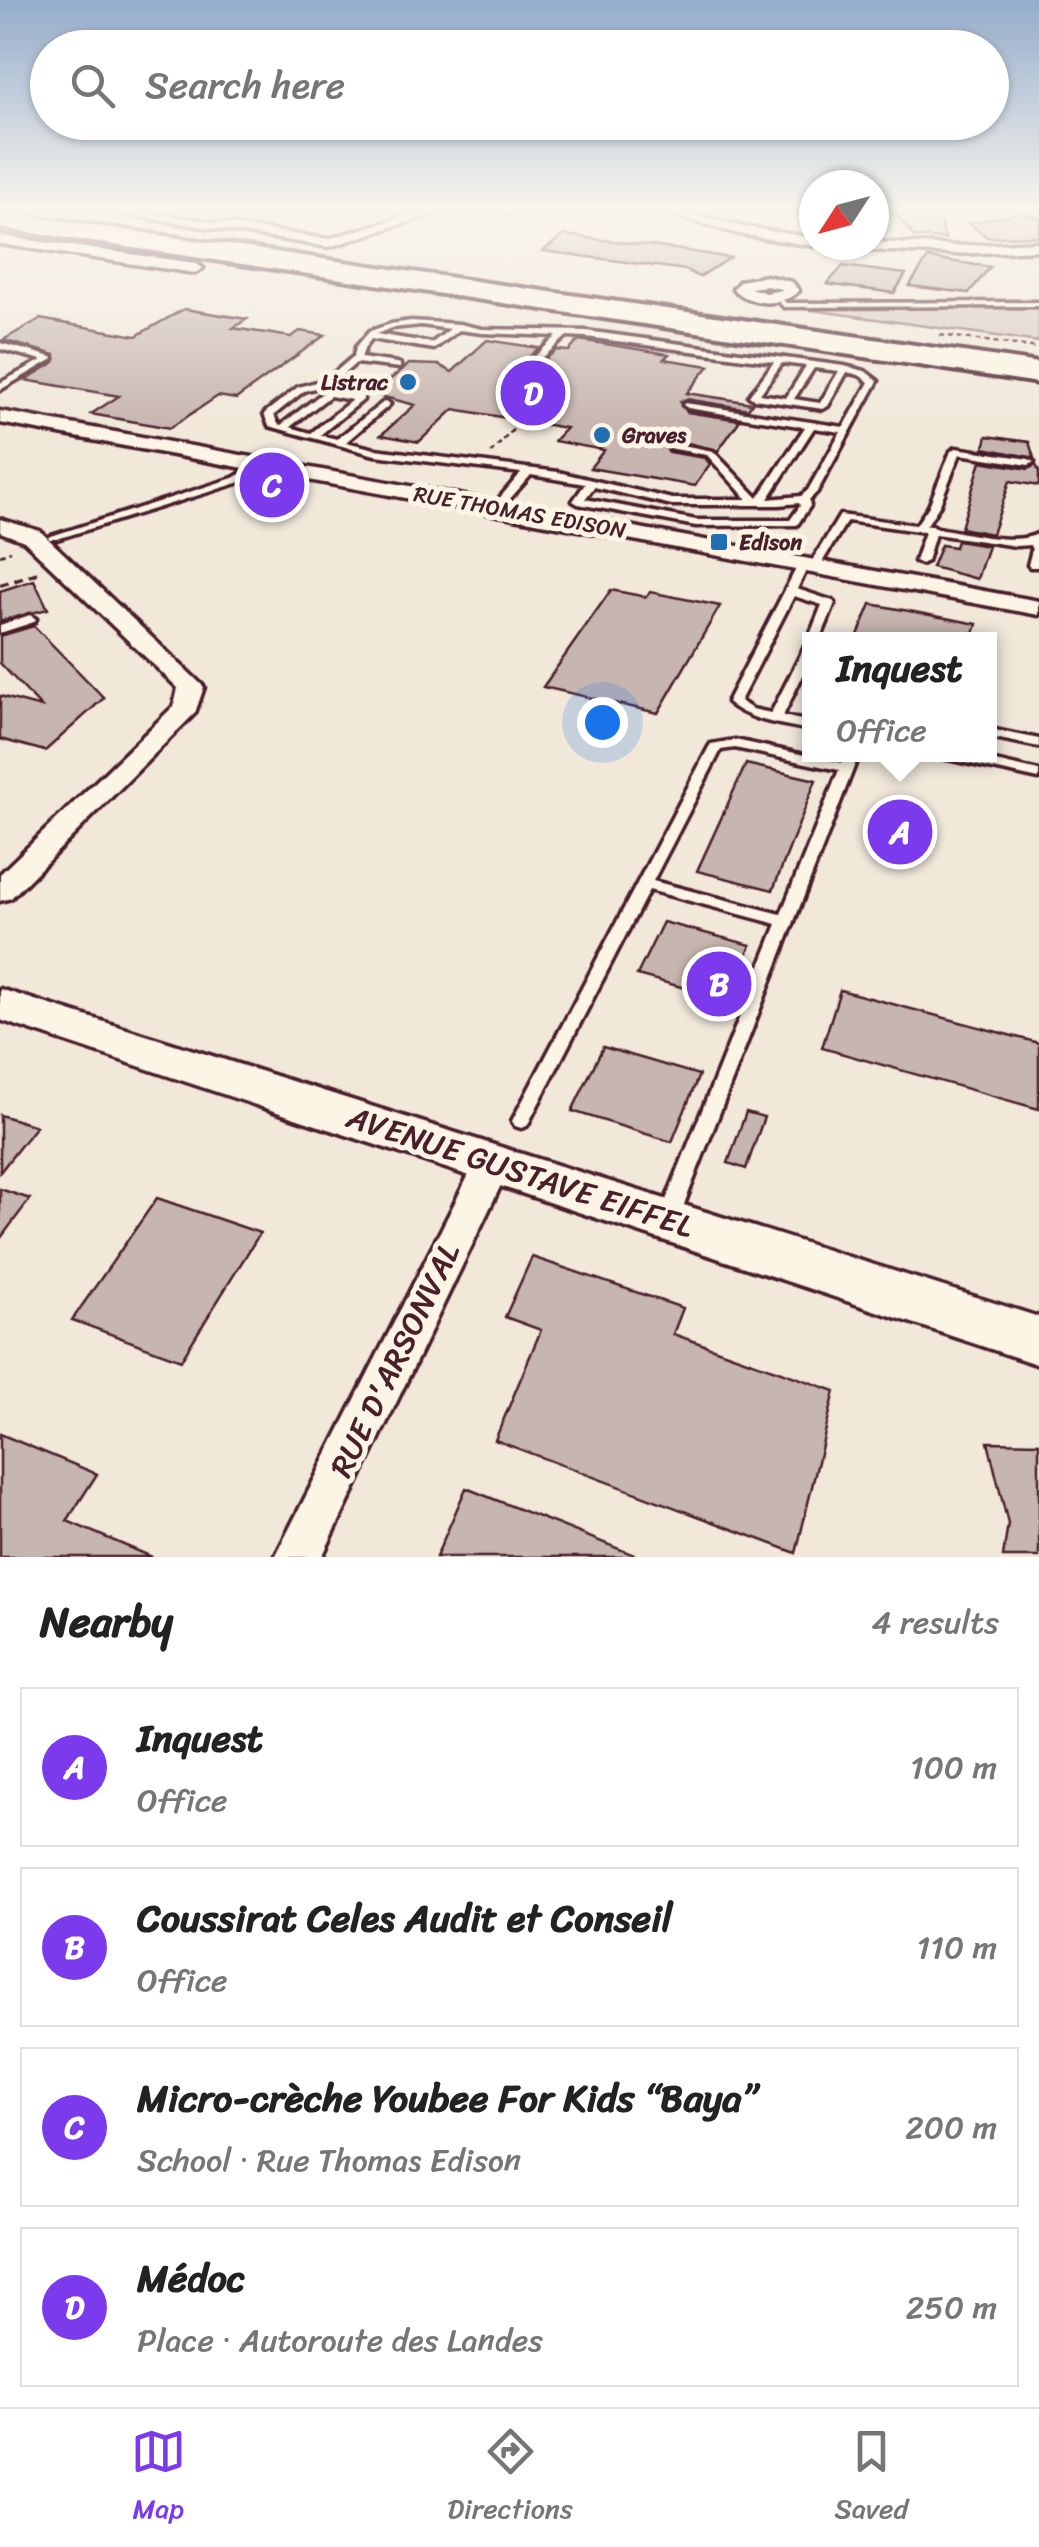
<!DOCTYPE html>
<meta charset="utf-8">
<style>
:root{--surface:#fff;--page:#f6f6f6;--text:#222;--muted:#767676;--line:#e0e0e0;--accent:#7c3aed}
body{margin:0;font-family:Sriracha,sans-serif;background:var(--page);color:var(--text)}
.compass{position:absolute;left:799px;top:170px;width:90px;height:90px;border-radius:50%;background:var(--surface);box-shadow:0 2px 8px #0004;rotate:234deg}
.you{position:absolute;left:602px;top:722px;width:35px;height:35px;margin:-25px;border:8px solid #fff;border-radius:50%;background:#1a73e8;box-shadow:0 0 0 15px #1a73e833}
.badge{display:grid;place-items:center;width:65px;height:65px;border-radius:50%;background:var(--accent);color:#fff;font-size:32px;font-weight:700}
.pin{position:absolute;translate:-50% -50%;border:5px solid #fff;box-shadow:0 2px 10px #0006}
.popup{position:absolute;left:802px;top:632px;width:195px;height:130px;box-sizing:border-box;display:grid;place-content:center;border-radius:0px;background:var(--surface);filter:drop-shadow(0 2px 8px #0005);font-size:32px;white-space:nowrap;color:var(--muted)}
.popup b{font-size:38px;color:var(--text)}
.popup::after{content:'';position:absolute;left:50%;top:100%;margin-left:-20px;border:20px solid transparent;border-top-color:var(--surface)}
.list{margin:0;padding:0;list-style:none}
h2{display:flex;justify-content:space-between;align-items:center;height:130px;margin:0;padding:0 40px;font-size:42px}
h2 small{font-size:32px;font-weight:400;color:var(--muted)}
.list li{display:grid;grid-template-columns:65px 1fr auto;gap:30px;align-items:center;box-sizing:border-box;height:160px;margin:0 20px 20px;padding:0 20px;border:2px solid var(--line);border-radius:0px}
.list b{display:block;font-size:38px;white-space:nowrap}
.list p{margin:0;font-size:32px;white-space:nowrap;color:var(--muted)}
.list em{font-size:32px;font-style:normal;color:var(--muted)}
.icon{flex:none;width:55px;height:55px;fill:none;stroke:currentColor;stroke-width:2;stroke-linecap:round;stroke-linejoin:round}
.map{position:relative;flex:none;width:1039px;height:1557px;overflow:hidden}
.search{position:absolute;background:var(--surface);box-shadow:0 2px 8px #0004;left:30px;right:30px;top:30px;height:110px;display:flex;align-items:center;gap:25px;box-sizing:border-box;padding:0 35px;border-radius:55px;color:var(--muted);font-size:38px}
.sheet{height:850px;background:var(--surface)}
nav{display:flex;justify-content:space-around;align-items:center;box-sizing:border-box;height:140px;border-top:2px solid var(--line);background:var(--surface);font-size:28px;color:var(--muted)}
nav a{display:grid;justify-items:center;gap:5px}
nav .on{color:var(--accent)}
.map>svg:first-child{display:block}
</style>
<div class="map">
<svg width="1039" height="1557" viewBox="0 0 1039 1557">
<rect width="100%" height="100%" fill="#f1e8da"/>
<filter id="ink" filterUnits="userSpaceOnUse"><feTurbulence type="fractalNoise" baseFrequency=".01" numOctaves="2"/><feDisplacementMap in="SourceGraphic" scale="20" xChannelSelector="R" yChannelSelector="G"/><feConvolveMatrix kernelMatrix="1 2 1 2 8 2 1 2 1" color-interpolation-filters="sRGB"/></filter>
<g filter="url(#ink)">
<polygon fill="#d8cac0" stroke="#917476" stroke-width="2.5" points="1039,307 1039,342 797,308"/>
<g fill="#c7b6af" stroke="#4a1f2b" stroke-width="2.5">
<polygon points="892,209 937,209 945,239 914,237"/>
<polygon points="1021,213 1039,219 1039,236 987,237 969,223"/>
<polygon points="564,235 682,250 730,258 699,277 686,270 543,251"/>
<polygon points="928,258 990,267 969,293 909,286"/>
<polygon points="843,266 906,274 894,293 827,284"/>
<polygon points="184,309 247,319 233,328 291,337 300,331 325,335 236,399 218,396 170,428 91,414 119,396 25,380 55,362 55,355 3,340 40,319 136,336"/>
<polygon points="487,340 539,348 517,368 515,373 523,379 556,350 569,351 579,340 669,354 664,359 709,366 687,393 752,403 748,409 686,399 680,402 687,412 740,420 718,451 673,439 665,443 668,452 705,458 710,464 695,486 590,468 604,450 554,441 566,428 454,409 419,442 381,435 415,405 372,394 409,364 439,365 452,372"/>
<polygon points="987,436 1029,442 1034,458 984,448"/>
<polygon points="981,461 1028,469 1036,465 1039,472 1039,486 1010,481 992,534 961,528"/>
<polygon points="957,541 988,546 977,579 932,567 941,545 955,547"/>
<polygon points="34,580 48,609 0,621 0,591"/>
<polygon points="611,590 646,597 650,592 720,606 658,713 543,687"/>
<polygon points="871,604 909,611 977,624 972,640 856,640"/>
<polygon points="34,626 104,698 45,751 0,739 0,696 41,707 0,663 0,636"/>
<polygon points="746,764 816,780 773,890 697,871"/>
<polygon points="663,922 751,945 729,1000 637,975"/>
<polygon points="840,990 1039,1043 1039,1109 822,1048"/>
<polygon points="603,1047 699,1075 672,1142 572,1111"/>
<polygon points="746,1112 764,1117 746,1169 728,1163"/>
<polygon points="0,1115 36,1126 0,1172"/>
<polygon points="0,1189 30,1199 0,1239"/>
<polygon points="157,1198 260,1233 181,1360 72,1320"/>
<polygon points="532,1257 683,1308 673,1334 835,1391 796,1553 495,1440 541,1330 505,1317"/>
<polygon points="0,1434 97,1474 67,1521 152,1557 0,1557"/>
<polygon points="988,1442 1039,1443 1039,1557 1003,1557 1008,1524"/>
<polygon points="466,1488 637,1556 637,1557 436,1557"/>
</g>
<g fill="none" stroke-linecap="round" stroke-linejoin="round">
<defs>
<g id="service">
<polygon points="778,295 786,303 1039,302 1039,306 784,307 774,297"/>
<path d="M411,321L459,324L482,329L586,331L844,366L865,371L878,381L817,492L809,500L810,506L797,525L696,526L578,504L573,501L585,484L531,475L500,510L496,511L491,508L521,473L375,455L269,426L264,414L266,412L298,387L327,379L354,356L356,347L370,331L391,324ZM421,325L450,329L432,343L376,334L392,328ZM459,330L482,333L557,336L520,370L519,372L523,375L567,336L586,337L774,362L749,396L754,399L823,409L828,406L847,372L859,375L869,382L844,427L685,403L683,405L688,408L805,427L758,498L713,451L672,443L667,446L669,448L707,455L747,499H672L558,472L375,449L346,442L388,406L390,404L385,401L337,439L320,435L363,400V396L360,395L325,391L281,425L278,424L274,415L304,391L333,383L356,363L400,368V364L397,363L361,358L365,347L371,339L434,349ZM782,363L806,366L786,398L760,394ZM814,368L839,371L820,403L794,399ZM330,396L352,400L311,433L290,427ZM814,428L841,432L808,490L801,496L768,499ZM594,487L672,505H779L799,503L800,506L790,520H696L585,499Z"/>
<polygon points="0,343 52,357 53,359 0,390 0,383 42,360 0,349"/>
<path d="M956,448L1029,459L1034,462L1029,465L960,454L939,506L926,526L932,525L937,528C965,532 1016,547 1039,533L1038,567H1030L1028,565L1032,550L1030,545L1016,546L935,534L927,561L921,564L915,561L925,532L847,521L818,569L814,570L808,567L797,589L833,601L835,603L820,640H810V643L808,640L822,605L794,596L740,701L752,709L771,713L804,648L810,644V660L783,716L810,722V730C782,724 748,721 727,702L798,565L804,562L809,566L840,515L916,525L929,506L951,451Z"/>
<polygon points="261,462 266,465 265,467 241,482 57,539 49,539 48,537 233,478"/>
<polygon points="30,615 36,619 34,622 0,633 0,625"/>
<polygon points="990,729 1039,739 1039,747 990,737"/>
<path d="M735,740L842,763L845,754H859L678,1220L675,1226L668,1228L661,1226L658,1220L777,924L649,890L527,1126L521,1128L515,1126L512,1121L709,747L711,744ZM735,748L839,770L781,914L653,881L721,750Z"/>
<polygon points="937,754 964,754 1039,771 1039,779 943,758"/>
</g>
<g id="minor">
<polygon points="92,209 124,209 328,239 429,209 449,209 329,247"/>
<polygon points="493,209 516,209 509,213"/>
<polygon points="651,209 673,209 739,226 814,238 814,245 819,245 814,246 739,234"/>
<polygon points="1022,209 1039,209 1039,216"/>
<polygon points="0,236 195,263 203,268 195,273 0,244"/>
<polygon points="874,242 955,246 1039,242 1039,250 955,254 845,249 838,245 874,245"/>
<path d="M766,276L792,282L799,291C781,307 751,306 733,289L740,281ZM766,286L782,289V290L766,293L750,288Z"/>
<polygon points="0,411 1039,601 1039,615 0,423"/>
<polygon points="0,519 40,531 204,687 195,713 11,898 0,901 0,874 174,706 178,688 24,541 0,532"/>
<polygon points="493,1149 506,1153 511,1164 322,1557 275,1557 480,1153"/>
</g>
<polygon id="tertiary" points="0,989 1039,1317 1039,1365 0,1020"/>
<polygon id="motorway" points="0,212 1039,363 1039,383 0,228"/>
</defs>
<use href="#service" stroke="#4a1f2b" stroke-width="7"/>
<use href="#minor" stroke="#4a1f2b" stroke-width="7"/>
<use href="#tertiary" stroke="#4a1f2b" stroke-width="7"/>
<use href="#motorway" stroke="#4a1f2b" stroke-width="8"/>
<g stroke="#4a1f2b" stroke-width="2.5" stroke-dasharray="5 4" stroke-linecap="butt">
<polyline points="940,335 1039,348"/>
<polyline points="491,453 522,420"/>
<polyline points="0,555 11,551"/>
</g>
<polyline stroke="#4a1f2b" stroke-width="4" stroke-dasharray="9 6" stroke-linecap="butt" points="0,585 38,573"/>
<use href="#service" fill="#fcf5e5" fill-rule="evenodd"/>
<use href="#minor" fill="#fcf5e5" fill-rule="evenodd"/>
<use href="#tertiary" fill="#fcf5e5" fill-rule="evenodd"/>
<use href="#motorway" fill="#fcf5e5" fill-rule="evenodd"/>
</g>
</g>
<linearGradient id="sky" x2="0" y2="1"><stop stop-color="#94acca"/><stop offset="0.49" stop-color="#f9f5ee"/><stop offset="1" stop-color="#f9f5ee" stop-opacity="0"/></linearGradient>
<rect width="1039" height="427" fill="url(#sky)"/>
<g fill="#1f6fb2" stroke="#fcf5e5" stroke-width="4">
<circle cx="408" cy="382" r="10"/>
<circle cx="602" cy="435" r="10"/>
<rect x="709" y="532" width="20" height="20" rx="5"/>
</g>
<g text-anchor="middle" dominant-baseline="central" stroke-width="10" stroke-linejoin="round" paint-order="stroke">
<g font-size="22" font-weight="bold" fill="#4a1f2b" stroke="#fcf5e5" text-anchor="start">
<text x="388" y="382" text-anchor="end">Listrac</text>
<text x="622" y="435">Graves</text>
<text x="739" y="542">Edison</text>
</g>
<g font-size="22" fill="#4a1f2b" stroke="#fcf5e5">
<text transform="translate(520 512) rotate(10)">RUE THOMAS EDISON</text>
</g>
<g font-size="32" fill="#4a1f2b" stroke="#fcf5e5">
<text transform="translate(520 1172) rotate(18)">AVENUE GUSTAVE EIFFEL</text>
<text transform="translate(395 1360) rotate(-64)">RUE D'ARSONVAL</text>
</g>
</g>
</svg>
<svg class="compass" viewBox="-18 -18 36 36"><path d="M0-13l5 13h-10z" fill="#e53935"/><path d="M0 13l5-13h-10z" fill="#767676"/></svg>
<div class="you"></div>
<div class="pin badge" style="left:900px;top:832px">A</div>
<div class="popup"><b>Inquest</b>Office</div>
<div class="pin badge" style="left:719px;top:984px">B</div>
<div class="pin badge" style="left:272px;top:485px">C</div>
<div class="pin badge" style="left:533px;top:393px">D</div>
<div class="search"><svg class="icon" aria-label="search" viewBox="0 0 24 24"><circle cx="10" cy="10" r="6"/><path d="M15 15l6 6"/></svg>Search here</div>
</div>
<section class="sheet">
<h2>Nearby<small>4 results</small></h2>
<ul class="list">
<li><span class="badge">A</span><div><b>Inquest</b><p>Office</p></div><em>100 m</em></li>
<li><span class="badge">B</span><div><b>Coussirat Celes Audit et Conseil</b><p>Office</p></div><em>110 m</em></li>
<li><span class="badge">C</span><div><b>Micro-crèche Youbee For Kids “Baya”</b><p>School · Rue Thomas Edison</p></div><em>200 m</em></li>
<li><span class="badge">D</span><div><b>Médoc</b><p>Place · Autoroute des Landes</p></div><em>250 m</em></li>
</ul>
</section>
<nav>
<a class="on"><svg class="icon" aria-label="map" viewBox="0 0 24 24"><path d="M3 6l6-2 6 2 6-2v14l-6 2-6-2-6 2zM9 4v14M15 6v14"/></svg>Map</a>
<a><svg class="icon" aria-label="directions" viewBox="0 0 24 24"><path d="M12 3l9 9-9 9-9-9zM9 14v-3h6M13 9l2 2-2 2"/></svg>Directions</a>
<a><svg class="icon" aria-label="saved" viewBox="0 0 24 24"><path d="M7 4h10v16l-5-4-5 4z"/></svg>Saved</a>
</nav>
